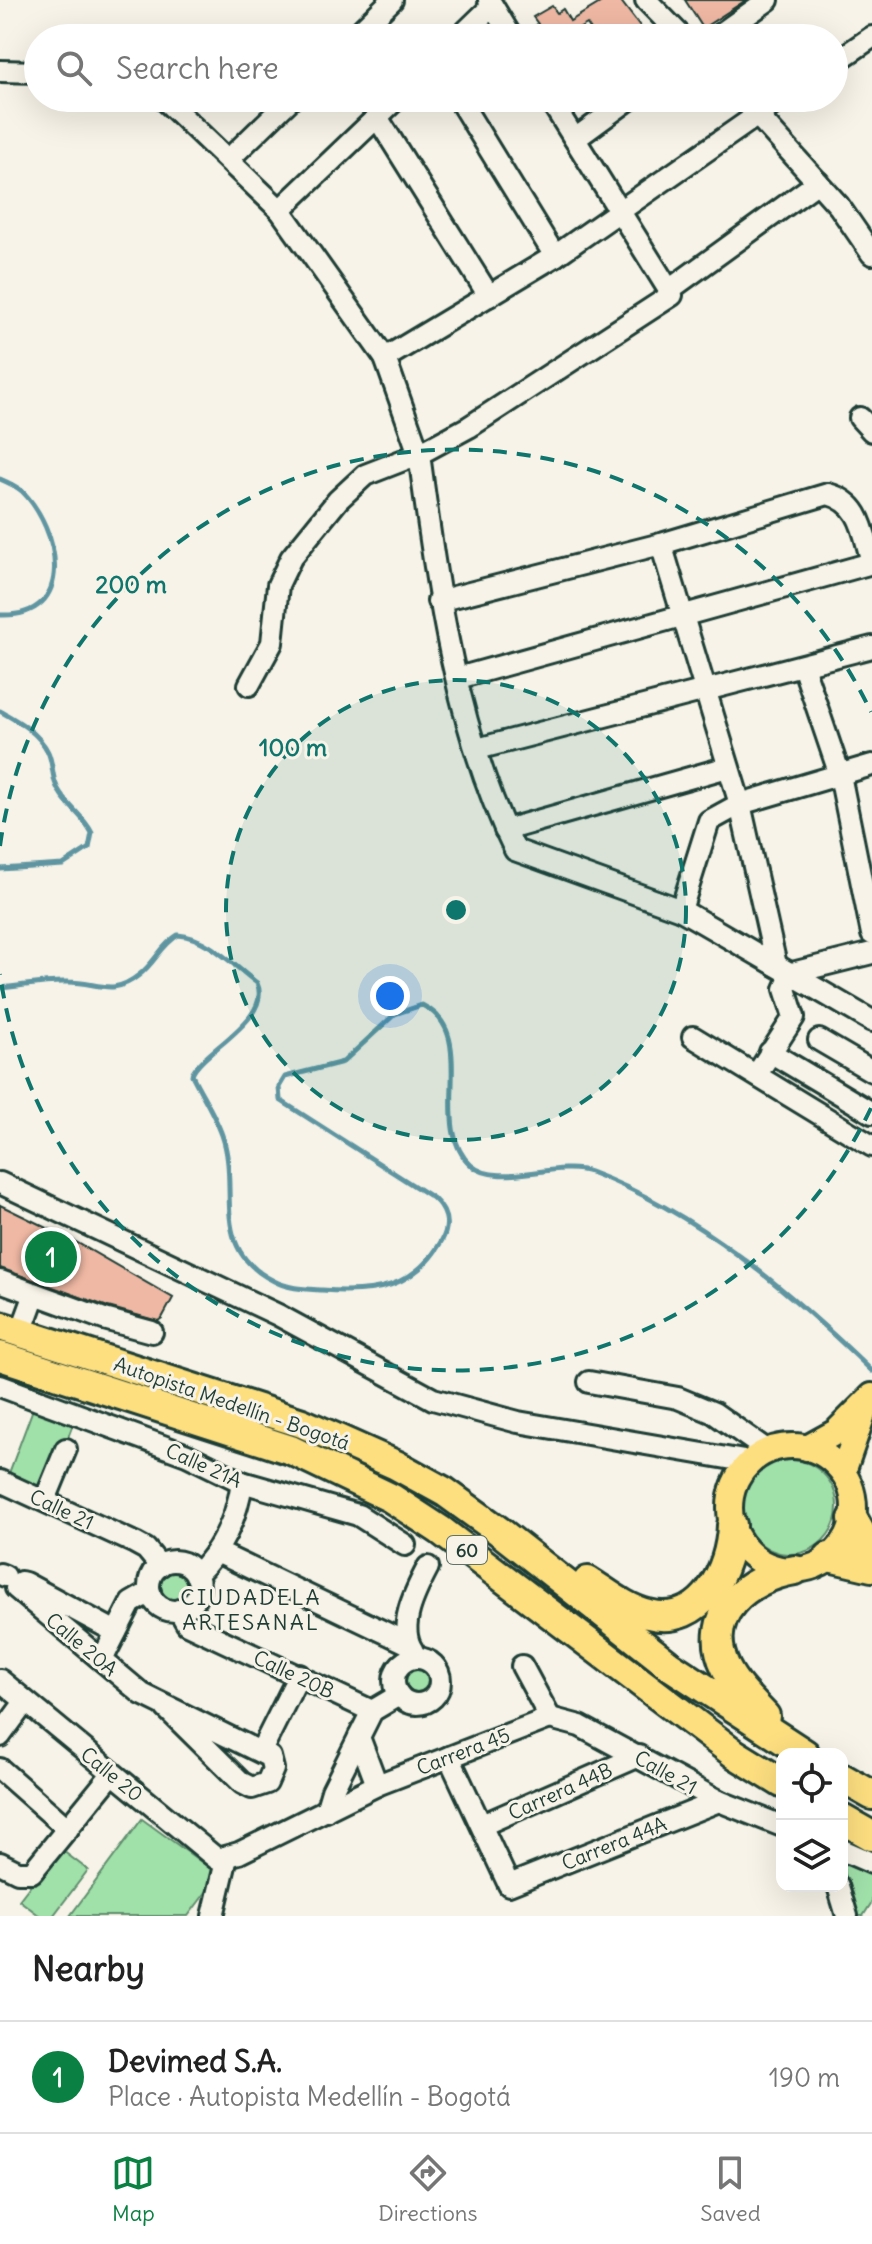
<!DOCTYPE html>
<meta charset="utf-8">
<style>
:root{--surface:#fff;--page:#f6f6f6;--text:#222;--muted:#767676;--line:#e0e0e0;--accent:#0b8043}
body{margin:0;font-family:Delius,sans-serif;background:var(--page);color:var(--text)}
.controls{position:absolute;right:24px;bottom:24px;display:grid;overflow:hidden;border-radius:16px;box-shadow:0 8px 32px #0002}
.controls button{width:72px;height:72px;display:grid;place-items:center;padding:0;border:0;border-bottom:2px solid var(--line);background:var(--surface);color:var(--text);font:40px sans-serif}
.you{position:absolute;left:390px;top:996px;width:28px;height:28px;margin:-20px;border:6px solid #fff;border-radius:50%;background:#1a73e8;box-shadow:0 0 0 12px #1a73e833}
.badge{display:grid;place-items:center;width:52px;height:52px;border-radius:50%;background:var(--accent);color:#fff;font-size:26px;font-weight:700}
.pin{position:absolute;translate:-50% -50%;border:4px solid #fff;box-shadow:0 2px 8px #0006}
.list{margin:0;padding:0;list-style:none}
h2{display:flex;justify-content:space-between;align-items:center;height:104px;margin:0;padding:0 32px;font-size:34px}
h2 small{font-size:26px;font-weight:400;color:var(--muted)}
.list li{display:grid;grid-template-columns:52px 1fr auto;gap:24px;align-items:center;box-sizing:border-box;height:112px;padding:0 32px;border-top:2px solid var(--line)}
.list b{display:block;font-size:30px;white-space:nowrap}
.list p{margin:0;font-size:26px;white-space:nowrap;color:var(--muted)}
.list em{font-size:26px;font-style:normal;color:var(--muted)}
.icon{flex:none;width:44px;height:44px;fill:none;stroke:currentColor;stroke-width:2;stroke-linecap:round;stroke-linejoin:round}
.map{position:relative;flex:none;width:872px;height:1916px;overflow:hidden}
.search{position:absolute;background:var(--surface);box-shadow:0 8px 32px #0002;left:24px;right:24px;top:24px;height:88px;display:flex;align-items:center;gap:20px;box-sizing:border-box;padding:0 28px;border-radius:44px;color:var(--muted);font-size:30px}
.sheet{height:216px;background:var(--surface)}
nav{display:flex;justify-content:space-around;align-items:center;box-sizing:border-box;height:112px;border-top:2px solid var(--line);background:var(--surface);font-size:22px;color:var(--muted)}
nav a{display:grid;justify-items:center;gap:4px}
nav .on{color:var(--accent)}
.map>svg:first-child{display:block}
</style>
<div class="map">
<svg width="872" height="1916" viewBox="0 0 872 1916">
<rect width="100%" height="100%" fill="#f7f3e8"/>
<filter id="ink" filterUnits="userSpaceOnUse"><feTurbulence type="fractalNoise" baseFrequency=".0125" numOctaves="2"/><feDisplacementMap in="SourceGraphic" scale="16" xChannelSelector="R" yChannelSelector="G"/><feConvolveMatrix kernelMatrix="1 2 1 2 8 2 1 2 1" color-interpolation-filters="sRGB"/></filter>
<g filter="url(#ink)">
<g fill="#a0e0a9" stroke="#608e6e" stroke-width="2">
<polygon points="33,1409 73,1424 48,1491 8,1476"/>
<circle cx="790" cy="1507" r="47"/>
<polygon points="167,1568 175,1568 189,1579 190,1587 179,1602 168,1603 156,1593 155,1579"/>
<circle cx="417" cy="1680" r="15"/>
<polygon points="142,1819 219,1875 188,1916 70,1916"/>
<polygon points="59,1848 88,1870 53,1916 40,1916 19,1900"/>
<polygon points="842,1859 872,1869 872,1902 863,1916 854,1916"/>
</g>
<g fill="none" stroke-linecap="round" stroke-linejoin="round">
<g stroke="#5e95a1" stroke-width="5">
<path d="M0,479C7,482 16,486 22,491C60,529 78,618 0,615"/>
<path d="M0,711C18,721 39,733 48,752C54,765 51,781 61,794C71,809 84,817 92,833L89,848L63,865L0,869"/>
<path d="M0,988C23,986 46,981 68,982C98,982 112,997 139,975C155,963 161,945 178,935C208,937 234,966 257,983C273,1019 201,1051 192,1075C202,1095 215,1115 222,1135C241,1188 207,1248 274,1281C289,1289 306,1289 322,1290C372,1294 415,1289 442,1240C451,1223 446,1210 433,1198L280,1100L279,1087L285,1077L343,1062L395,1014L422,1005C482,1033 426,1125 471,1165C498,1189 556,1160 590,1172C698,1212 790,1292 872,1371"/>
</g>
</g>
<g fill="#efb8a4" stroke="#1f3d34" stroke-width="2">
<polygon points="605,0 620,0 649,38 596,38 587,24 563,38 540,38 533,27 538,24 533,17 552,6 557,13 563,9 570,21"/>
<polygon points="685,0 746,0 703,28"/>
<polygon points="0,1205 74,1241 173,1298 162,1318 158,1321 108,1307 0,1268"/>
</g>
<g fill="none" stroke-linecap="round" stroke-linejoin="round">
<defs>
<g id="minor">
<polyline points="489,0 512,38"/>
<polyline points="646,0 683,38"/>
<polyline points="353,38 392,0"/>
<polyline points="459,38 492,6"/>
<polyline points="715,38 768,0"/>
<polyline points="834,63 872,37"/>
<polyline points="0,71 38,72"/>
<polyline points="163,98 280,210 385,358 419,454 469,427 672,295 549,98"/>
<polyline points="458,98 555,256"/>
<polyline points="742,98 839,206 872,254"/>
<polyline points="377,117 489,296"/>
<polyline points="575,139 631,98"/>
<polyline points="229,159 292,98"/>
<polyline points="280,210 397,98"/>
<polyline points="669,290 818,182"/>
<polyline points="385,358 555,256 782,98"/>
<polyline points="860,418 872,431"/>
<polyline points="661,544 740,804 776,965"/>
<path d="M438,601L661,544L828,494C862,503 863,532 872,562"/>
<polyline points="803,666 840,775 872,934"/>
<polyline points="458,678 872,563"/>
<path d="M249,685L272,643L278,585L291,558L338,500L365,475L419,454C437,587 455,728 515,850L681,910L872,1021"/>
<polyline points="477,749 872,647"/>
<polyline points="505,830 728,767"/>
<polyline points="681,910 709,821 740,804 872,765"/>
<polyline points="693,1037 872,1146"/>
<polyline points="819,1040 872,1071"/>
<polyline points="770,1052 872,1113"/>
<polyline points="757,1074 794,1017 785,989 792,973 872,953"/>
<polyline points="0,1183 278,1315 433,1399 518,1422 750,1462"/>
<polyline points="0,1281 104,1319 152,1332"/>
<polyline points="21,1332 35,1294"/>
<polyline points="589,1382 678,1398 714,1413 768,1451"/>
<polyline points="0,1386 187,1455 242,1482 358,1515 405,1545"/>
<polyline points="0,1481 135,1543 146,1549 160,1566"/>
<polyline points="45,1500 66,1449"/>
<polyline points="219,1553 407,1643"/>
<circle cx="174" cy="1586" r="25"/>
<polyline points="0,1574 5,1576"/>
<path d="M196,1575C221,1551 237,1518 242,1482"/>
<polyline points="179,1610 187,1624 372,1711"/>
<polyline points="116,1632 25,1583 21,1582 16,1588 142,1694 270,1757 273,1769 267,1783 252,1788 242,1783 166,1708"/>
<path d="M413,1651C396,1627 416,1590 428,1567"/>
<circle cx="417" cy="1681" r="23"/>
<polyline points="102,1660 131,1603 150,1592"/>
<polyline points="522,1666 550,1718"/>
<polyline points="0,1680 217,1859 239,1853 377,1785 550,1718"/>
<polyline points="550,1718 580,1726 719,1801 782,1826"/>
<polyline points="0,1736 25,1702"/>
<polyline points="359,1737 377,1785"/>
<polyline points="261,1751 299,1675"/>
<polyline points="449,1757 509,1885 719,1801"/>
<polyline points="0,1769 68,1829"/>
<polyline points="326,1811 332,1791 372,1711 399,1695"/>
<polyline points="482,1825 639,1756"/>
<polyline points="842,1850 872,1863"/>
<polyline points="0,1863 18,1872 32,1872 112,1774"/>
<polyline points="838,1886 847,1916"/>
<polyline points="213,1916 227,1857"/>
</g>
<g id="major">
<circle cx="792" cy="1508" r="62"/>
<polyline points="807,1448 836,1432 872,1396"/>
<polyline points="843,1472 865,1408"/>
</g>
<g id="highway">
<polyline points="0,1326 302,1423 396,1465 445,1492 499,1531 669,1665 805,1754"/>
<polyline points="0,1356 291,1450 391,1498 440,1530 735,1754 782,1783"/>
<polyline points="853,1519 872,1553"/>
<polyline points="829,1557 872,1567"/>
<path d="M588,1581C607,1593 626,1609 648,1614C702,1628 731,1569 732,1525"/>
<path d="M765,1716C751,1701 735,1686 726,1668C700,1615 747,1578 795,1570"/>
<polyline points="842,1778 872,1795"/>
<polyline points="842,1819 872,1836"/>
</g>
</defs>
<use href="#minor" stroke="#1f3d34" stroke-width="26"/>
<use href="#major" stroke="#1f3d34" stroke-width="30"/>
<use href="#highway" stroke="#1f3d34" stroke-width="34"/>
<use href="#minor" stroke="#f7f3e8" stroke-width="20"/>
<use href="#major" stroke="#fddf80" stroke-width="24"/>
<use href="#highway" stroke="#fddf80" stroke-width="28"/>
</g>
</g>
<circle cx="456" cy="910" r="230" fill="#0f766e" fill-opacity=".12"/>
<g fill="none" stroke="#0f766e" stroke-width="4" stroke-dasharray="14 10">
<circle cx="456" cy="910" r="230"/>
<path d="M871 1108A460 460 0 0 1 0 974M0 846A460 460 0 0 1 871 712"/>
</g>
<g text-anchor="middle" dominant-baseline="central" stroke-width="6" stroke-linejoin="round" paint-order="stroke">
<rect fill="#f7f3e8" stroke="#60746a" stroke-width="2" x="447" y="1536" width="40" height="28" rx="6"/>
<g font-size="18" font-weight="bold" fill="#1f3d34">
<text x="467" y="1550">60</text>
</g>
<g font-size="20" fill="#1f3d34" stroke="#f7f3e8">
<text transform="translate(232 1403) rotate(19)">Autopista Medellín - Bogotá</text>
<text transform="translate(204 1465) rotate(24)">Calle 21A</text>
<text transform="translate(62 1509) rotate(25)">Calle 21</text>
<text transform="translate(82 1644) rotate(40)">Calle 20A</text>
<text transform="translate(294 1674) rotate(25)">Calle 20B</text>
<text transform="translate(463 1751) rotate(-21)">Carrera 45</text>
<text transform="translate(666 1772) rotate(29)">Calle 21</text>
<text transform="translate(112 1774) rotate(39)">Calle 20</text>
<text transform="translate(560 1791) rotate(-24)">Carrera 44B</text>
<text transform="translate(614 1843) rotate(-22)">Carrera 44A</text>
</g>
<g font-size="22" letter-spacing="2" fill="#1f3d34" stroke="#f7f3e8">
<text x="251" y="1597">CIUDADELA<tspan x="251" dy="25">ARTESANAL</tspan></text>
</g>
</g>
<circle cx="456" cy="910" r="12" fill="#0f766e" stroke="#f7f3e8" stroke-width="4"/>
<g font-size="24" text-anchor="middle" font-weight="bold" fill="#0f766e" stroke="#f7f3e8" stroke-width="6" stroke-linejoin="round" paint-order="stroke">
<text x="131" y="593">200 m</text>
<text x="293" y="756">100 m</text>
</g>
</svg>
<div class="controls">
<button><svg class="icon" aria-label="locate" viewBox="0 0 24 24"><circle cx="12" cy="12" r="6"/><path d="M12 2v4M12 18v4M2 12h4M18 12h4"/></svg></button>
<button><svg class="icon" aria-label="layers" viewBox="0 0 24 24"><path d="M12 4l9 5-9 5-9-5zM3 14l9 5 9-5"/></svg></button>
</div>
<div class="you"></div>
<div class="pin badge" style="left:51px;top:1257px">1</div>
<div class="search"><svg class="icon" aria-label="search" viewBox="0 0 24 24"><circle cx="10" cy="10" r="6"/><path d="M15 15l6 6"/></svg>Search here</div>
</div>
<section class="sheet">
<h2>Nearby<small></small></h2>
<ul class="list">
<li><span class="badge">1</span><div><b>Devimed S.A.</b><p>Place · Autopista Medellín - Bogotá</p></div><em>190 m</em></li>
</ul>
</section>
<nav>
<a class="on"><svg class="icon" aria-label="map" viewBox="0 0 24 24"><path d="M3 6l6-2 6 2 6-2v14l-6 2-6-2-6 2zM9 4v14M15 6v14"/></svg>Map</a>
<a><svg class="icon" aria-label="directions" viewBox="0 0 24 24"><path d="M12 3l9 9-9 9-9-9zM9 14v-3h6M13 9l2 2-2 2"/></svg>Directions</a>
<a><svg class="icon" aria-label="saved" viewBox="0 0 24 24"><path d="M7 4h10v16l-5-4-5 4z"/></svg>Saved</a>
</nav>
